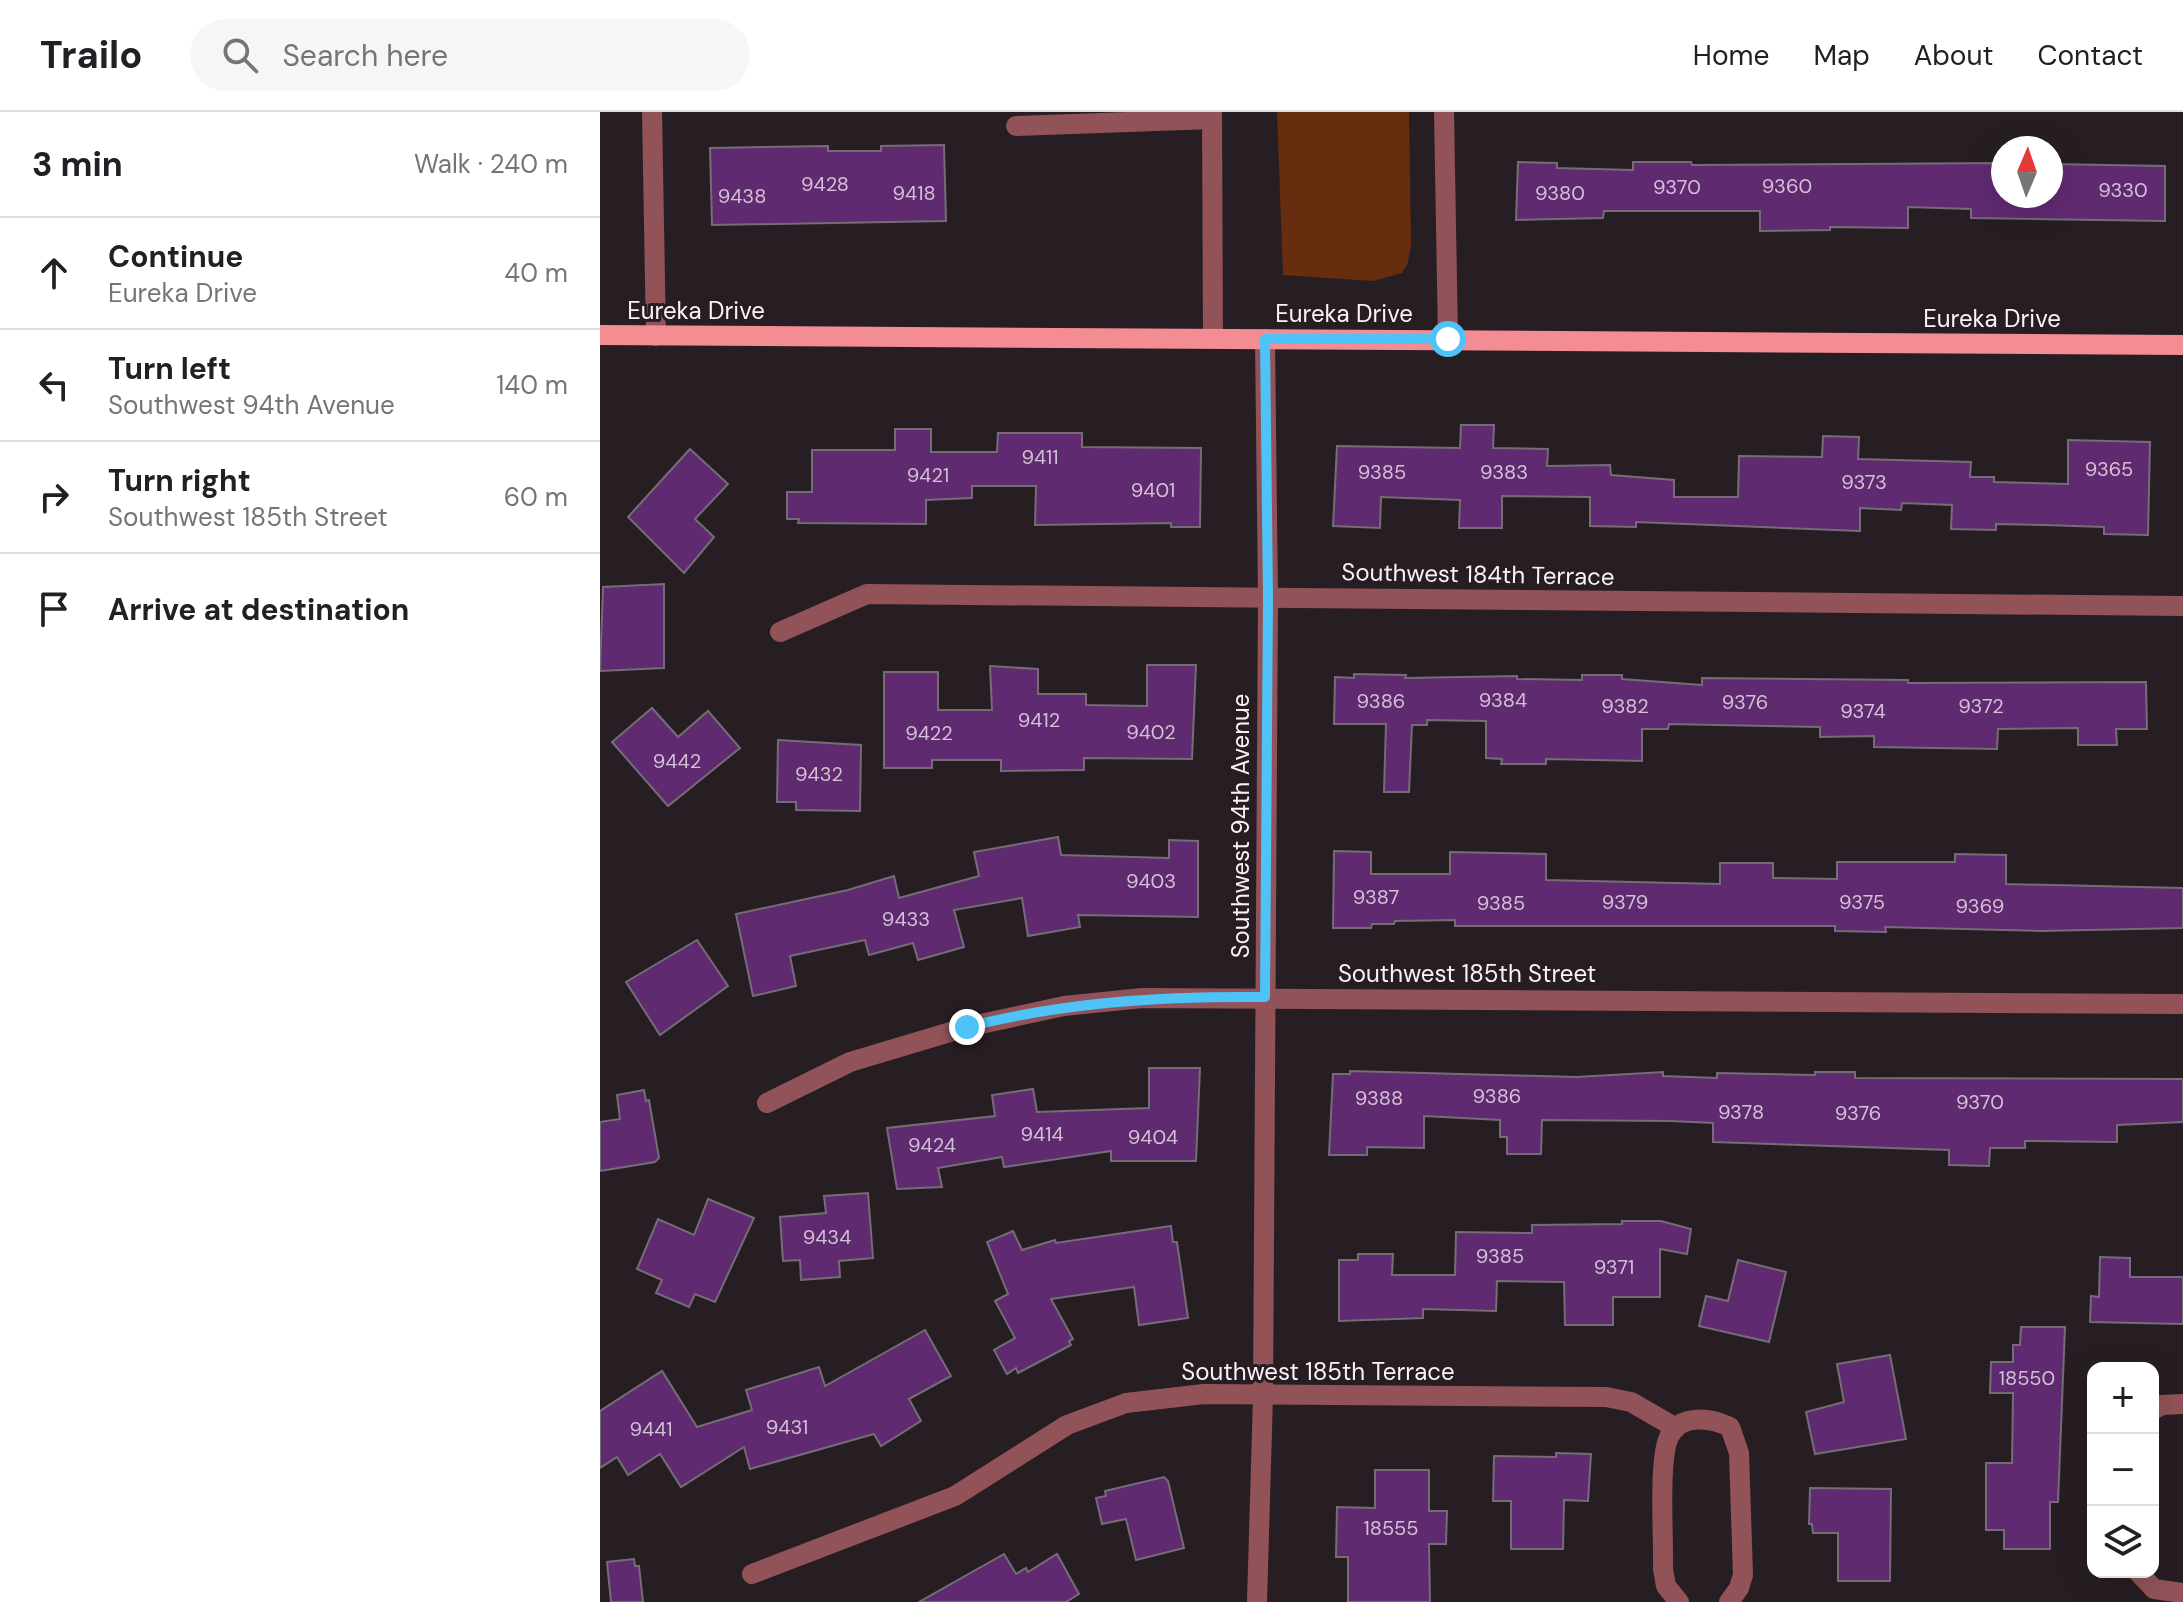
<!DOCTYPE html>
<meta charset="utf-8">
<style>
:root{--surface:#fff;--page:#f6f6f6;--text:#202124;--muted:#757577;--line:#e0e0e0}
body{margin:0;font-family:"DM Sans",sans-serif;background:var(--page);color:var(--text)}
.controls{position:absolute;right:24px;bottom:24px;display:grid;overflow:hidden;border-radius:16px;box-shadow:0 8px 32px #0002}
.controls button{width:72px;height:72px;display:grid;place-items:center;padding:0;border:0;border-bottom:2px solid var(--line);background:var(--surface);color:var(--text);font:40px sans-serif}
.compass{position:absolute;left:1391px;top:24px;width:72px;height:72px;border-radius:50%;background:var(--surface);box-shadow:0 8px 32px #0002;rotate:2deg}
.stop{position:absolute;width:24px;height:24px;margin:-18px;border:6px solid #4fc3f7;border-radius:50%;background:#fff}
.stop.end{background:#4fc3f7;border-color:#fff;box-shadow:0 2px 8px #0008}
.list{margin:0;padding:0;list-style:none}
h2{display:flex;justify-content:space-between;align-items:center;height:104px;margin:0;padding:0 32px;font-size:34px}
h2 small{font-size:26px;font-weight:400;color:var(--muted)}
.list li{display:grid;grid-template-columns:52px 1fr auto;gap:24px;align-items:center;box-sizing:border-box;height:112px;padding:0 32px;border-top:2px solid var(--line)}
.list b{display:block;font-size:30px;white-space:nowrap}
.list p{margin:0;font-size:26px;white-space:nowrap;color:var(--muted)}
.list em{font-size:26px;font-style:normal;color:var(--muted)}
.icon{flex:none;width:44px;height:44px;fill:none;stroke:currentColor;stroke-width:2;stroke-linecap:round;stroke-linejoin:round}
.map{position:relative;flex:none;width:1583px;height:1490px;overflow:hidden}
header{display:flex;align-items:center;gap:48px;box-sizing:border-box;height:112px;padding:0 40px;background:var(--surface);border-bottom:2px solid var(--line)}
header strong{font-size:38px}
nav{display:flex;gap:44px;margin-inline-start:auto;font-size:28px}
.search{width:560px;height:72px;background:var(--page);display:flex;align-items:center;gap:20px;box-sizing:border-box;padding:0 28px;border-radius:44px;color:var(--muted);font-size:30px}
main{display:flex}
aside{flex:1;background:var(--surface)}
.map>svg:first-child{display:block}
</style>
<header>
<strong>Trailo</strong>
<div class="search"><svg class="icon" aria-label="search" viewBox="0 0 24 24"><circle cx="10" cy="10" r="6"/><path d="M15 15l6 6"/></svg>Search here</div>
<nav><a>Home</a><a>Map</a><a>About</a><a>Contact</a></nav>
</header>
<main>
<aside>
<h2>3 min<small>Walk · 240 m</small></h2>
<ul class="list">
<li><svg class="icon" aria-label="ahead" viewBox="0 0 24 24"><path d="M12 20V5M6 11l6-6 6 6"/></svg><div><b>Continue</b><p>Eureka Drive</p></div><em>40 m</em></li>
<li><svg class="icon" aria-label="left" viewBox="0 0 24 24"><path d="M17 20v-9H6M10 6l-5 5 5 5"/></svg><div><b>Turn left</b><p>Southwest 94th Avenue</p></div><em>140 m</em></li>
<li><svg class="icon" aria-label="right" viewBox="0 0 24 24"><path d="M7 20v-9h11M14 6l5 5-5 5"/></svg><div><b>Turn right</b><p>Southwest 185th Street</p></div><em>60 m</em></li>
<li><svg class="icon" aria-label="arrive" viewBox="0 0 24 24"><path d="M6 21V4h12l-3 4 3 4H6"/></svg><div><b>Arrive at destination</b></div></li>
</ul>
</aside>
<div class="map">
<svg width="1583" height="1490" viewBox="0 0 1583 1490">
<rect width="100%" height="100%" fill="#271e23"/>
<polygon fill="#662d0f" points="677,0 809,0 811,131 808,151 802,161 773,169 683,163"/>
<g fill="#602a71" stroke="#746d76" stroke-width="2">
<polygon points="344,33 346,109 112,113 110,36 228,34 228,39 281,39 281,34"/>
<polygon points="918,50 957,51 957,56 1033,58 1033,50 1091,50 1092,53 1403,51 1403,84 1451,84 1451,52 1565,54 1565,109 1371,106 1371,97 1308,95 1308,116 1230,115 1230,118 1160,119 1160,99 1004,99 1003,106 916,108"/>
<polygon points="861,313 894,313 893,336 948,337 947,354 1010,353 1011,363 1074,368 1074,385 1138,385 1139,344 1222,345 1223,324 1259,325 1258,347 1371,350 1370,365 1394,365 1394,370 1468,372 1468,328 1550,330 1548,423 1504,422 1504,415 1444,413 1396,412 1396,418 1351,417 1352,393 1302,391 1301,398 1260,396 1260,419 1036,410 1036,415 990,414 990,385 902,384 902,416 859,416 860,388 781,385 780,416 733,414 737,334 860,336"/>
<polygon points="295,317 331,317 331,340 397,340 398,321 482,321 482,335 601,336 600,415 571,415 571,411 435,413 436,374 372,374 372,386 326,388 326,412 198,411 199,407 187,407 187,380 212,380 212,338 295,338"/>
<polygon points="90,337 128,372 95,407 114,425 84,461 28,405"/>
<polygon points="64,472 64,556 0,559 3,475"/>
<polygon points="547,553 596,553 592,647 484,646 484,658 401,659 401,648 332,648 332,656 284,656 284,560 338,560 338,598 392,598 390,554 438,557 438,582 486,582 486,593 547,594"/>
<polygon points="754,562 806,563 805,566 917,564 917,567 982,568 982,563 1022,563 1022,567 1102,573 1102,566 1308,568 1308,571 1546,570 1547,617 1516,617 1517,633 1478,633 1478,616 1398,617 1397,637 1274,635 1274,624 1220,625 1220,615 1069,612 1068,617 1042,617 1042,649 946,647 946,652 901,652 902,647 886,646 886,609 827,608 827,613 812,613 809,680 784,680 786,612 734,612 735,565 754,566"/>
<polygon points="52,596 78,625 108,599 140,636 68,694 12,630"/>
<polygon points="178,628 261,633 260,699 196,698 196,690 177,690"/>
<polygon points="458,725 461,743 569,746 569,728 598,729 598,805 478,803 480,815 428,824 422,786 354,798 364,835 318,848 313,831 269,843 265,828 190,844 196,874 153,884 136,802 248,778 294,764 299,786 379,764 374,740"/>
<polygon points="734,739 771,740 771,762 850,762 850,740 946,742 946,768 1120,772 1120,751 1173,751 1173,766 1237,767 1237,750 1355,750 1355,742 1406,743 1406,772 1583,776 1583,816 1441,819 1285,815 1286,820 1235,819 1235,814 855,814 855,808 795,809 794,812 772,812 771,816 733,816"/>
<polygon points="97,828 128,874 60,923 26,870"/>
<polygon points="549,956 600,956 596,1049 511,1049 511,1039 404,1055 402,1045 338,1056 342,1075 297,1077 287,1016 395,1004 392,983 433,977 437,1000 549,996"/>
<polygon points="750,959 976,965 1063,960 1063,964 1117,966 1117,961 1215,963 1215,960 1255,960 1255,966 1583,967 1583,1010 1517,1013 1517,1030 1425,1029 1425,1036 1390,1036 1389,1054 1349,1053 1349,1038 1113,1030 1113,1011 1070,1009 942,1008 941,1042 907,1042 907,1025 900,1025 900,1008 824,1004 824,1036 767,1035 767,1043 729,1043 733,962 750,962"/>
<polygon points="44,978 46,989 49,988 59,1046 55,1050 0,1059 0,1010 20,1007 17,983"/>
<polygon points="268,1081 273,1146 239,1149 240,1165 201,1168 200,1148 183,1149 180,1105 226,1101 224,1084"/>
<polygon points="108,1087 154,1106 115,1190 95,1182 89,1195 56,1181 62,1168 37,1157 58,1107 94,1123"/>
<polygon points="1022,1109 1061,1109 1091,1117 1087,1142 1060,1137 1060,1185 1013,1185 1013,1213 965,1213 964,1170 897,1169 896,1199 823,1197 823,1206 739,1209 739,1148 758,1148 758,1142 793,1142 792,1163 855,1163 856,1120 932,1121 932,1113 1022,1112"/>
<polygon points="571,1114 573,1130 577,1130 588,1206 539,1213 534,1175 451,1187 473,1227 469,1229 471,1233 418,1261 416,1256 407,1262 394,1238 415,1226 395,1189 408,1182 387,1130 413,1119 422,1138 455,1128 456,1131"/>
<polygon points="1500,1145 1530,1146 1530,1165 1583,1165 1583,1212 1490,1210 1491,1184 1499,1185"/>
<polygon points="1138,1148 1186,1160 1169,1230 1099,1214 1106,1184 1128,1189"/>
<polygon points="1421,1215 1465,1215 1458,1390 1450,1390 1450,1437 1404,1437 1404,1418 1386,1418 1386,1351 1412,1351 1413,1281 1390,1281 1391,1250 1413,1250 1413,1233 1420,1233"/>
<polygon points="325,1218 351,1264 309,1287 321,1309 281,1334 274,1322 150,1357 144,1335 81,1375 60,1342 28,1363 17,1345 0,1356 0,1299 62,1259 97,1315 152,1298 146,1278 219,1255 225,1274"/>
<polygon points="1290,1243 1306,1327 1215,1342 1206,1300 1244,1290 1237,1252"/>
<polygon points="956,1341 991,1342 988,1389 964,1388 963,1437 911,1437 911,1389 893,1389 894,1344 956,1345"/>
<polygon points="775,1358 829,1358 829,1399 847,1399 846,1432 829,1432 830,1490 748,1490 748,1445 736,1445 737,1395 775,1396"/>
<polygon points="564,1365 568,1369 584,1436 536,1448 526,1407 502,1412 496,1386 506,1384 505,1379"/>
<polygon points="1210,1376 1291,1377 1290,1469 1238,1469 1238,1421 1213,1421 1212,1412 1209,1412"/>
<polygon points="404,1442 416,1462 426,1456 428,1460 457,1442 479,1482 466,1490 319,1490"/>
<polygon points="34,1447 35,1454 39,1454 43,1490 11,1490 7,1450"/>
</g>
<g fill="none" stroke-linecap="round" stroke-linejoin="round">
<g stroke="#915357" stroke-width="20">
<polyline points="52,0 56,224"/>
<polyline points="612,0 613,226"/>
<polyline points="844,0 848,227"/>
<polyline points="416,14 612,7"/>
<polyline points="180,520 267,482 1583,494"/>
<polyline points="167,991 250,950 367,915 464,894 542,886 1583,892"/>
<polyline points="1553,1298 1562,1293 1583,1292"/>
<polyline points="1538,1460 1554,1477 1583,1481"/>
<polyline points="152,1462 355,1384 467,1313 526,1291 604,1282 1006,1285 1031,1290 1076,1316"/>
<polyline points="657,1490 663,1284 668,486 665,227"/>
<path d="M1079,1490L1066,1474L1063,1457C1064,1428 1058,1348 1069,1325C1080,1301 1111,1306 1130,1315L1139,1341L1143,1463L1139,1476L1129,1490"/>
</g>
<polyline stroke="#f48c94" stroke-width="20" points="0,223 1583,233"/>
</g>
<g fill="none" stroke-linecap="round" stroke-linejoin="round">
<path stroke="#4fc3f7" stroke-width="10" d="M367,915C466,890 562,884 665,885L668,486L665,227H848"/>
</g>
<g text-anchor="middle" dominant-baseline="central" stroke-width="6" stroke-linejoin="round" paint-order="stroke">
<g font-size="20" fill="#d3c1d5">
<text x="225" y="72">9428</text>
<text x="1187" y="74">9360</text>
<text x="1077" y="75">9370</text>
<text x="1523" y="78">9330</text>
<text x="314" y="81">9418</text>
<text x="960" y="81">9380</text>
<text x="142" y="84">9438</text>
<text x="440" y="345">9411</text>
<text x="1509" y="357">9365</text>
<text x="782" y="360">9385</text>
<text x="904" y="360">9383</text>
<text x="328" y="363">9421</text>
<text x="1264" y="370">9373</text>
<text x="553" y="378">9401</text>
<text x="903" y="588">9384</text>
<text x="781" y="589">9386</text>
<text x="1145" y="590">9376</text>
<text x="1025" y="594">9382</text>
<text x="1381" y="594">9372</text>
<text x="1263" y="599">9374</text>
<text x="439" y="608">9412</text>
<text x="551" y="620">9402</text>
<text x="329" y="621">9422</text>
<text x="77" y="649">9442</text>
<text x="219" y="662">9432</text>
<text x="551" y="769">9403</text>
<text x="776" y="785">9387</text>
<text x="1025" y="790">9379</text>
<text x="1262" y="790">9375</text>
<text x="901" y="791">9385</text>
<text x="1380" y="794">9369</text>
<text x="306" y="807">9433</text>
<text x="897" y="984">9386</text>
<text x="779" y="986">9388</text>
<text x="1380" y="990">9370</text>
<text x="1141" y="1000">9378</text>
<text x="1258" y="1001">9376</text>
<text x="442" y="1022">9414</text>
<text x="553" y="1025">9404</text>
<text x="332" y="1033">9424</text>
<text x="227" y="1125">9434</text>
<text x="900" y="1144">9385</text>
<text x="1014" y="1155">9371</text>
<text x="1427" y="1266">18550</text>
<text x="187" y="1315">9431</text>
<text x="51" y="1317">9441</text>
<text x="791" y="1416">18555</text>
</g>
<g font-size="24" fill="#f9f3f6" stroke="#271e23">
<text x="96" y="198">Eureka Drive</text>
<text x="744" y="201">Eureka Drive</text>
<text x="1392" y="206">Eureka Drive</text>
<text transform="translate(878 462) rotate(1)">Southwest 184th Terrace</text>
<text transform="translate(640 714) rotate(-90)">Southwest 94th Avenue</text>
<text x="867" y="861">Southwest 185th Street</text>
<text x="718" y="1259">Southwest 185th Terrace</text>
</g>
</g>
</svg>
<div class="controls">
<button>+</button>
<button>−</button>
<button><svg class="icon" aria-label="layers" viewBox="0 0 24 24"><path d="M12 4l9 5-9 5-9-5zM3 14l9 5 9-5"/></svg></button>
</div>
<svg class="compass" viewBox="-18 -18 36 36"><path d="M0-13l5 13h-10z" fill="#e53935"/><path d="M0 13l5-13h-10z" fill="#757577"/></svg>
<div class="stop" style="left:848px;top:227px"></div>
<div class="stop end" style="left:367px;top:915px"></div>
</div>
</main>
